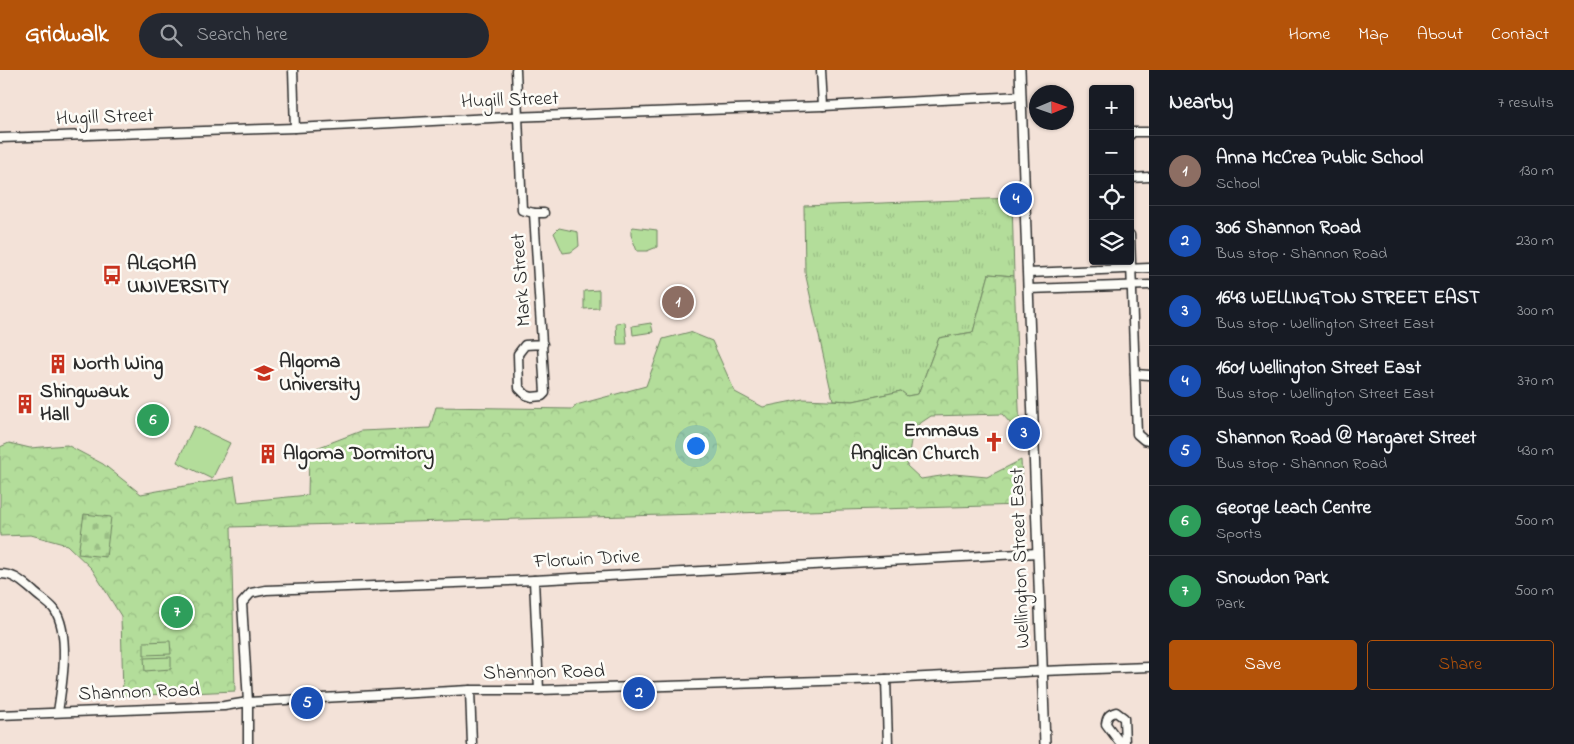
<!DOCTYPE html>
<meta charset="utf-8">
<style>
:root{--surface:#171b24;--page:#242831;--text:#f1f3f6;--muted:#9ea1a6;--line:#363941;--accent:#b45309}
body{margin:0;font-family:"Indie Flower",sans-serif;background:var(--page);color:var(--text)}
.controls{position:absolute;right:15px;top:15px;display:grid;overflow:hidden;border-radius:5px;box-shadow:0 1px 4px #0004}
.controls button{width:45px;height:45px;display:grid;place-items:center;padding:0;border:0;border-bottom:1px solid var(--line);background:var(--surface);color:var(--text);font:25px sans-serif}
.compass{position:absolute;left:1029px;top:15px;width:45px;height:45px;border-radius:50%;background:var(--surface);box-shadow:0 1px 4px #0004;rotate:88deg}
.you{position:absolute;left:695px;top:375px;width:18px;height:18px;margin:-12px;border:4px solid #fff;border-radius:50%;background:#1a73e8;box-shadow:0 0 0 8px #1a73e833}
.badge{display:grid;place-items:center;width:32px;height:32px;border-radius:50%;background:var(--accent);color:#fff;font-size:16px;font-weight:700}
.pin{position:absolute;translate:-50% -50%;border:2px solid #fff;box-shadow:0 1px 5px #0006}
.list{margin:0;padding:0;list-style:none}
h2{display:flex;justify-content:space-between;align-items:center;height:65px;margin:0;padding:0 20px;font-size:21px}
h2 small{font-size:16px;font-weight:400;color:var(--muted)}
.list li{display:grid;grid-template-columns:32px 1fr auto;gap:15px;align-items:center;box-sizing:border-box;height:70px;padding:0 20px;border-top:1px solid var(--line)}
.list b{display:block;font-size:19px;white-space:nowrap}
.list p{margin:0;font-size:16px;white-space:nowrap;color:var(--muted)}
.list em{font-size:16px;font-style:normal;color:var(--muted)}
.actions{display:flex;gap:10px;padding:15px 20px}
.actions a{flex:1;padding:11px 0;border:1px solid var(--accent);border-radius:5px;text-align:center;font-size:18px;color:var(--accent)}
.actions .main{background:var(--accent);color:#fff}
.icon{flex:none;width:28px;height:28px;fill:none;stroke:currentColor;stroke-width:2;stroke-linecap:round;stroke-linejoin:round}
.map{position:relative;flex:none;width:1149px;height:674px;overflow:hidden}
header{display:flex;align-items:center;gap:30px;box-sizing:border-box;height:70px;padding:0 25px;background:var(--accent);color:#fff}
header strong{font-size:24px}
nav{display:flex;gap:28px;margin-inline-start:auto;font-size:18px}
.search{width:350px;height:45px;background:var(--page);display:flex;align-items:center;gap:12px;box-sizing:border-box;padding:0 18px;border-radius:28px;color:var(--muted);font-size:19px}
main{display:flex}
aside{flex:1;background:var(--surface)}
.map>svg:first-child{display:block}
</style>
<header>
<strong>Gridwalk</strong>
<div class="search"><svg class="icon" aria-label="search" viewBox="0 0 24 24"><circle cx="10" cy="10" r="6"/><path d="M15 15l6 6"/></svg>Search here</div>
<nav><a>Home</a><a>Map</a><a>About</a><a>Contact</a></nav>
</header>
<main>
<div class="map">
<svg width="1149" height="674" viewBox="0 0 1149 674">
<defs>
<pattern id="grass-tufts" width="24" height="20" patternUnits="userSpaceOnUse" patternTransform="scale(1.25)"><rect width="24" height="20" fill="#b3dd9a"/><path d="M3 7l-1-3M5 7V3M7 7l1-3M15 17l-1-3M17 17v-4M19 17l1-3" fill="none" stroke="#9abe85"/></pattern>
<pattern id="forest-crowns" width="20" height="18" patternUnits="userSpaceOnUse" patternTransform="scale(1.25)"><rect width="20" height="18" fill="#b3dd9a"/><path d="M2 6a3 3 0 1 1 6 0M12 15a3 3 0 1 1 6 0" fill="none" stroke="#9abe85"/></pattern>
<pattern id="cemetery-stones" width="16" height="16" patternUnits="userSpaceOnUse" patternTransform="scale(1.25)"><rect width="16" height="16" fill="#b3dd9a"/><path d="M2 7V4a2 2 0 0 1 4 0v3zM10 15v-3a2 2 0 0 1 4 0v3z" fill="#9abe85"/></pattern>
</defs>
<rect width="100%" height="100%" fill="#f3e2d8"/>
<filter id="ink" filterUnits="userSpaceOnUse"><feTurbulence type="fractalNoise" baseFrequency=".02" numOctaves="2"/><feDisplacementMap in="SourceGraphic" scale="10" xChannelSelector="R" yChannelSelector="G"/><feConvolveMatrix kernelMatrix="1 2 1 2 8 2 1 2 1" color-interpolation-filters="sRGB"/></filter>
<g filter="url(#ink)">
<polygon fill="url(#grass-tufts)" stroke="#6f8462" points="1012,128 1014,206 989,204 973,262 939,268 918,324 907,326 901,321 853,331 833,330 805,202 804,136"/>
<g fill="url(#forest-crowns)" stroke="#6f8462">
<polygon points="989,204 1014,206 1020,364 1002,344 931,346 913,358 907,396 921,409 954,404 987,407 1021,390 1023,435 231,457 235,621 123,626 121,546 92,499 67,475 31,465 0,466 0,377 9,373 30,378 67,375 103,394 141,424 234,407 238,432 308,425 309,381 361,361 430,358 436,337 573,339 576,335 646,316 663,269 690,262 712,271 735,322 763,337 803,329 853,331 901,321 907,326 918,324 939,268 973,262"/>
<polygon points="599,220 599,238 584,239 584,221"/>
</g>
<polygon fill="url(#cemetery-stones)" stroke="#6f8462" points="84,444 111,447 106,487 78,484"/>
<g fill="#b3dd9a" stroke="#6f8462">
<polygon points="633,157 657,160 657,177 647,181 637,181 631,165 631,160"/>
<polygon points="559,158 578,162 579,176 571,182 563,183 554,163"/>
<polygon points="625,252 627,274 617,274 616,253"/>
<polygon points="651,253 653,262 633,265 632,256"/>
<polygon points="194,356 230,373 212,409 177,392"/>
<polygon points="170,571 171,584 144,585 144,572"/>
<polygon points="171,587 171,599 145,601 144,588"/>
</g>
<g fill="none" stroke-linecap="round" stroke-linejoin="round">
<defs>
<g id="minor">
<polyline points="293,0 295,58"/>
<polyline points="516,0 522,140 534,143 544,143"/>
<polyline points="821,0 823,36"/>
<polyline points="1130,65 1133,62 1149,62"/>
<polyline points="0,68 295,58 511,47 823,36 1021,26"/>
<polyline points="1130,108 1149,107"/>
<polyline points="534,143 545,323 542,326 532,327 526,325 519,318 518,284 525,275 543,274"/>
<polyline points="1130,165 1137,364 1144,370 1149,371"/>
<polyline points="1028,203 1149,198"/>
<polyline points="1028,219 1149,215"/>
<polyline points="1135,304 1149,305"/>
<path d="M0,504C15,504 22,512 33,521C39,527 49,533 54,539C71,563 62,615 58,642"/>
<polyline points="534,510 539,620"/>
<polyline points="886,609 888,674"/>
<polyline points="470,620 472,674"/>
<polyline points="0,645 224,636 248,632 470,620 539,620 886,609 1042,601 1149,597"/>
<polyline points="248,674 248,632 242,533 251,523 266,520 534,510 1038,483"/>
<path d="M1121,674L1106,654C1107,646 1109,644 1116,642L1124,648L1125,674"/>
</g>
<polyline id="major" points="1020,0 1045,674"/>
</defs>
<use href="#minor" stroke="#2b2b2b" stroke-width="11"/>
<use href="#major" stroke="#2b2b2b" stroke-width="12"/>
<use href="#minor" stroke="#fdfcf7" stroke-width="8"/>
<use href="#major" stroke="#fdfcf7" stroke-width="9"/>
</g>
</g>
<defs>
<symbol id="bus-bare" viewBox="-9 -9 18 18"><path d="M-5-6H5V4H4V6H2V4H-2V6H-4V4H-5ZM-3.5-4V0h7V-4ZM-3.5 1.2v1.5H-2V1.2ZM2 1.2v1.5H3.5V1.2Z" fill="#c8321e" stroke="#fdfcf7" stroke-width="2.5" paint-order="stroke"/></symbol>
<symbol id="building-bare" viewBox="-9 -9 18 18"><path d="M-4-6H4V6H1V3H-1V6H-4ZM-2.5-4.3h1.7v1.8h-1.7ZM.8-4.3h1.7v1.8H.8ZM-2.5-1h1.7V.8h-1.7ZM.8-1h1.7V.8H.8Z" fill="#c8321e" stroke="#fdfcf7" stroke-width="2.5" paint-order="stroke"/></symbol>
<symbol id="university-bare" viewBox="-9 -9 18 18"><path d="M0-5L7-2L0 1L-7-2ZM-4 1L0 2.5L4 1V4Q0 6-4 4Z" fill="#c8321e" stroke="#fdfcf7" stroke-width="2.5" paint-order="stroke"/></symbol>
<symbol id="church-bare" viewBox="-9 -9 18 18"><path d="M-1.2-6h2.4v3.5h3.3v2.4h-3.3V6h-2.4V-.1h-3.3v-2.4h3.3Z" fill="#c8321e" stroke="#fdfcf7" stroke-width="2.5" paint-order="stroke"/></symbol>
</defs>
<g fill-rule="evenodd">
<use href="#bus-bare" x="98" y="191" width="28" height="28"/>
<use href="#building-bare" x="44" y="280" width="28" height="28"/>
<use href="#university-bare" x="250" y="289" width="28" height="28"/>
<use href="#building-bare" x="11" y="320" width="28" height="28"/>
<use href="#church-bare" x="980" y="358" width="28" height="28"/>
<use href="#building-bare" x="254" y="370" width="28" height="28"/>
</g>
<g text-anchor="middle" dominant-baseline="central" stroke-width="5" stroke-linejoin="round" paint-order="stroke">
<g font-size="20" fill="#2b2b2b" stroke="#fdfcf7">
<text transform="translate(510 31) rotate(-2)">Hugill Street</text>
<text transform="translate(105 48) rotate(-2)">Hugill Street</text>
<text transform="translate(522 210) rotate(-94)">Mark Street</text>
<text transform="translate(1021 488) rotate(-92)">Wellington Street East</text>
<text transform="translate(587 490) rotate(-3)">Florwin Drive</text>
<text transform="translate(544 603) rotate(-1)">Shannon Road</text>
<text transform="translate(139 623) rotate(-2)">Shannon Road</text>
</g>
<g font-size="20" font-weight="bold" fill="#2b2b2b" stroke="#fdfcf7" text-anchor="start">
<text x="127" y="194">ALGOMA<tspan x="127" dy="23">UNIVERSITY</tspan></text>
<text x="279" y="292">Algoma<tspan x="279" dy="23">University</tspan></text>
<text x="73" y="294">North Wing</text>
<text x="40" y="322">Shingwauk<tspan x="40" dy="23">Hall</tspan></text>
<text x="979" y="361" text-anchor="end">Emmaus<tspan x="979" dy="23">Anglican Church</tspan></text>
<text x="283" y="384">Algoma Dormitory</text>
</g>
</g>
</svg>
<div class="controls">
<button>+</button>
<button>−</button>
<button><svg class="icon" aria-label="locate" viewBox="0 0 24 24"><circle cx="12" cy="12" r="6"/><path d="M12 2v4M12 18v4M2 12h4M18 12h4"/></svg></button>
<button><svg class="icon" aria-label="layers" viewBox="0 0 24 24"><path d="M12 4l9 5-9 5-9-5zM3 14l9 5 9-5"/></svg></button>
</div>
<svg class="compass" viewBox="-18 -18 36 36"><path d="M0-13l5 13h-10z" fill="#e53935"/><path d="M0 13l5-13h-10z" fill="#9ea1a6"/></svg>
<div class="you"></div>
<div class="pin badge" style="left:678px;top:232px;background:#8d6e63">1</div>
<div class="pin badge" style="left:639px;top:623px;background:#1a4fb4">2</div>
<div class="pin badge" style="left:1024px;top:363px;background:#1a4fb4">3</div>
<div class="pin badge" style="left:1016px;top:129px;background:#1a4fb4">4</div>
<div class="pin badge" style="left:307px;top:633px;background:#1a4fb4">5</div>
<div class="pin badge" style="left:153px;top:350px;background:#2e9e5b">6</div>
<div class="pin badge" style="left:177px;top:542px;background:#2e9e5b">7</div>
</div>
<aside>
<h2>Nearby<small>7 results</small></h2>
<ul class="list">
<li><span class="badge" style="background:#8d6e63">1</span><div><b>Anna McCrea Public School</b><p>School</p></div><em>130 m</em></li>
<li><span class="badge" style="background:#1a4fb4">2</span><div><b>306 Shannon Road</b><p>Bus stop · Shannon Road</p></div><em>230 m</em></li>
<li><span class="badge" style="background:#1a4fb4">3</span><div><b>1643 WELLINGTON STREET EAST</b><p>Bus stop · Wellington Street East</p></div><em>300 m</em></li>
<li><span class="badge" style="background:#1a4fb4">4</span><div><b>1601 Wellington Street East</b><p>Bus stop · Wellington Street East</p></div><em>370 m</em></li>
<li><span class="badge" style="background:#1a4fb4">5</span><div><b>Shannon Road @ Margaret Street</b><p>Bus stop · Shannon Road</p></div><em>430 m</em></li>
<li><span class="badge" style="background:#2e9e5b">6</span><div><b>George Leach Centre</b><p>Sports</p></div><em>500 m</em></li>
<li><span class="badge" style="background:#2e9e5b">7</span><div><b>Snowdon Park</b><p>Park</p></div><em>500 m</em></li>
</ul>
<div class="actions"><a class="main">Save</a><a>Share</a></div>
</aside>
</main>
